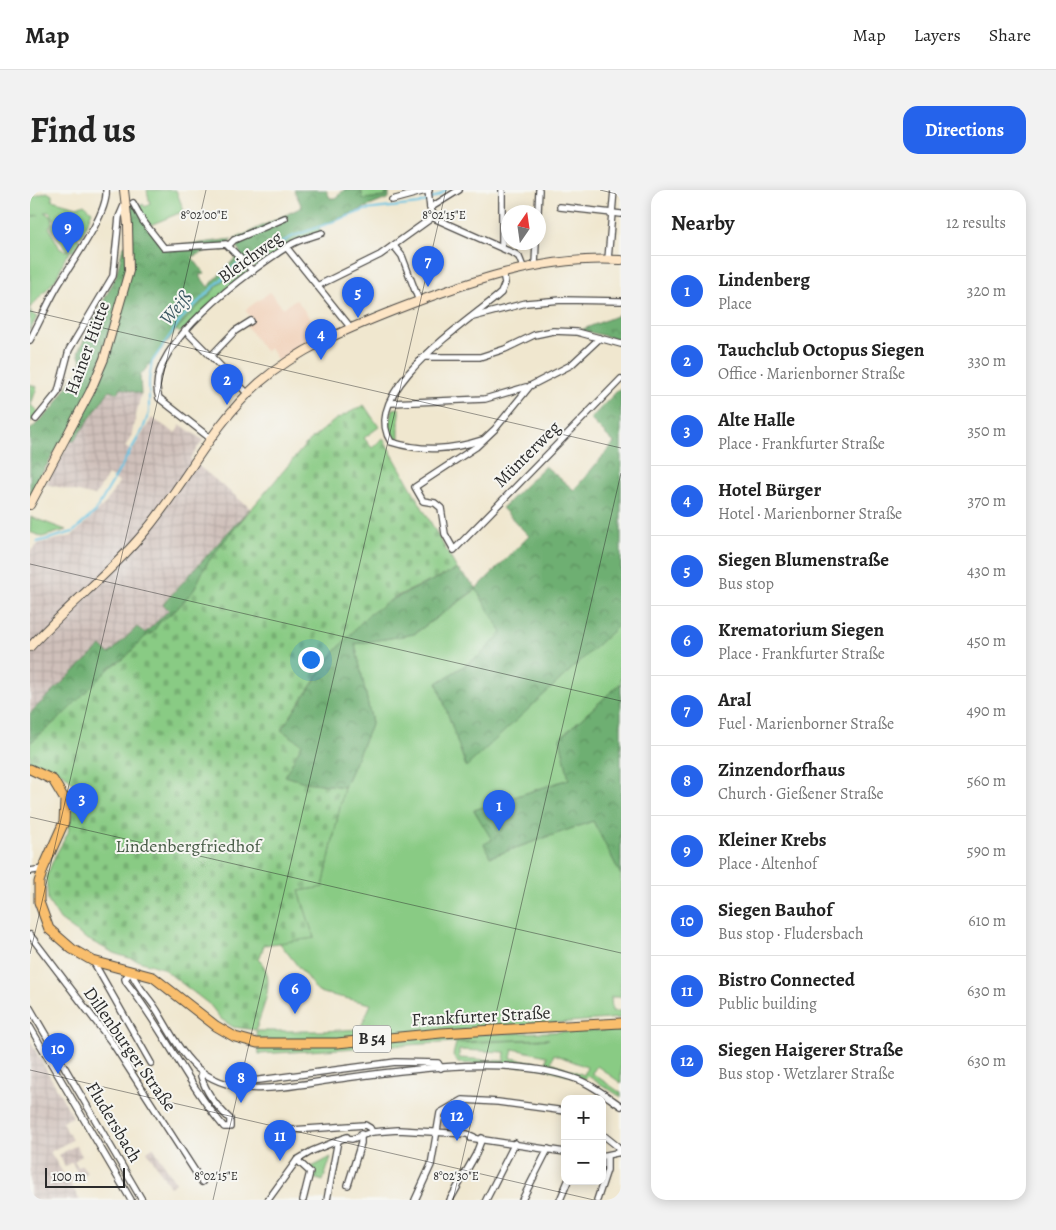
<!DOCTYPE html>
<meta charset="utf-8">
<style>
:root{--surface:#fff;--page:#f2f2f2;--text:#222;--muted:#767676;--line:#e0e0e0;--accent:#2563eb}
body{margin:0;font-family:Alegreya,serif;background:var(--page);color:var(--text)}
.controls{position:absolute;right:15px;bottom:15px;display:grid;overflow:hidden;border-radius:10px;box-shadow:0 2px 12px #0003}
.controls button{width:45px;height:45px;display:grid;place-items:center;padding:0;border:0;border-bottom:1px solid var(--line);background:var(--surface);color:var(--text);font:25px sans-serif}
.compass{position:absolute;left:471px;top:15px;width:45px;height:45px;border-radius:50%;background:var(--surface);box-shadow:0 2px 12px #0003;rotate:13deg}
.scale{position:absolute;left:15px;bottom:12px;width:80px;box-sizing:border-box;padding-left:5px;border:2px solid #2b2b2b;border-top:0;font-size:14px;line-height:18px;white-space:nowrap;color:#2b2b2b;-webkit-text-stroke:4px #f6f6f2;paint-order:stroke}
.you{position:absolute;left:280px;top:469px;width:18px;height:18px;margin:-12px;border:4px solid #fff;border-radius:50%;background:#1a73e8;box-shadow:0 0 0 8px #1a73e833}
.badge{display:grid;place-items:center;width:32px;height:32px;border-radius:50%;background:var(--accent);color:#fff;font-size:16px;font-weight:700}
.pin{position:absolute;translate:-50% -41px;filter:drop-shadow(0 1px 2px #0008)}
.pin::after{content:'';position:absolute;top:26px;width:18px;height:15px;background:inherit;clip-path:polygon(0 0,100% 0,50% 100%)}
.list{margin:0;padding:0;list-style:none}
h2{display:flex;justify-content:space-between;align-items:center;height:65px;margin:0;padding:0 20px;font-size:21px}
h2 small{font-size:16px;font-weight:400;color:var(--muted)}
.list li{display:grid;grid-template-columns:32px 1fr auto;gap:15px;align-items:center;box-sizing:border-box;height:70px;padding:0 20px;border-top:1px solid var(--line)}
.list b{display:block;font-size:19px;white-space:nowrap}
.list p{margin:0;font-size:16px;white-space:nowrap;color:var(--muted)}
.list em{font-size:16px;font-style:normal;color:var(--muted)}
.map{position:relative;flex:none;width:591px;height:1010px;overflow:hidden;border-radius:15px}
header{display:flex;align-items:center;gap:30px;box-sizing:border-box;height:70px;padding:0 25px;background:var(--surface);border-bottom:1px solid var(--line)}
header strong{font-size:24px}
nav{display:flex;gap:28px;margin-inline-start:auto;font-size:18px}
.intro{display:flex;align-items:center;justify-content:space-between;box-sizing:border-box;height:120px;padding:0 30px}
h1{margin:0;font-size:35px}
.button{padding:12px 22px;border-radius:15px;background:var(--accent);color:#fff;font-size:18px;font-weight:700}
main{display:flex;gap:30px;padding:0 30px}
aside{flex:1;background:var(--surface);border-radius:15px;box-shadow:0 2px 12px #0003}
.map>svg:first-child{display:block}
</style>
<header>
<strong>Map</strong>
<nav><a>Map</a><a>Layers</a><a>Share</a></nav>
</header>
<div class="intro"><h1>Find us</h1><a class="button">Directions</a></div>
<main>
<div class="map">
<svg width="591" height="1010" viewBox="0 0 591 1010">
<defs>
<pattern id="industrial-grid" width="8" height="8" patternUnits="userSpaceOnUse" patternTransform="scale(1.25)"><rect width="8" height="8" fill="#cfc0ba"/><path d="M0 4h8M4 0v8" fill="none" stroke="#b2a5a0"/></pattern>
<pattern id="forest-crowns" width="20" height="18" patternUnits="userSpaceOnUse" patternTransform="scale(1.25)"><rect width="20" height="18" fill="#6eaf72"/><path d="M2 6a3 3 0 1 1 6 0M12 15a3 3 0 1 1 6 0" fill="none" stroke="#5b8f5e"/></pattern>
<pattern id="cemetery-stones" width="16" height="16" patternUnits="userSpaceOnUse" patternTransform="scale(1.25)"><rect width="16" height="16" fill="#89cb84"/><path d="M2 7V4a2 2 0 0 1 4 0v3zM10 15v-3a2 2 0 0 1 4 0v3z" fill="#76ae72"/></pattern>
</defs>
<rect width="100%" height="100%" fill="#f6f6f2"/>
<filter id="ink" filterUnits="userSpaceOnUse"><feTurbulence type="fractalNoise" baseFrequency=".02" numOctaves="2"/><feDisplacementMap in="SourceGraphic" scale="10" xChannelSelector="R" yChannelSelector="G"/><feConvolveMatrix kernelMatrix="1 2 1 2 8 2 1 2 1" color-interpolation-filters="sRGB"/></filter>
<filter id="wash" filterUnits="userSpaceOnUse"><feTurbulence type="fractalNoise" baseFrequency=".0096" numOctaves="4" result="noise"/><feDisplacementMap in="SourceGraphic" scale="20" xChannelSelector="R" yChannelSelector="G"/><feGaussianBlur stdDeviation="1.12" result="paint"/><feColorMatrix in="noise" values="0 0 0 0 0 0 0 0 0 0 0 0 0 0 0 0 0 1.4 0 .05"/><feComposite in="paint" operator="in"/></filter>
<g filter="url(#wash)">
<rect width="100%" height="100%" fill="#f0e7cf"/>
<polygon fill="#f2d4be" points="240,102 253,118 266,109 293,146 249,173 240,158 235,161 216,135 223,130 215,120"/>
<g fill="url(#industrial-grid)">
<polygon points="90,198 111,204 101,247 95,257 102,261 122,228 145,243 151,235 173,250 160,269 220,318 133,413 139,420 115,444 107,437 79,464 71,456 0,523 0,361 10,353 42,346 75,314 89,292 78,285 65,306 16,294 40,252 44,251 79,201 87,203"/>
<polygon points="0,851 43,927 32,932 42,950 20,962 50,1010 0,1010"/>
<polygon points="412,928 427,936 424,943 408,936"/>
<polygon points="46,955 52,966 44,971 48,977 52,975 57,983 41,992 38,987 47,982 42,972 35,976 29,965"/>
<polygon points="123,957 146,993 140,997 117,961"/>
</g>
<g fill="#89cb84" stroke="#5a7b58" fill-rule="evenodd">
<polygon points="117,0 146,0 154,21 118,36 108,17 113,14 115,17 120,14"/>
<polygon points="331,0 355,0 356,7 333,9"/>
<polygon points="17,2 22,5 22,10 47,17 54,14 62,21 52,46 47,47 50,52 43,62 35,58 21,37 25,31 20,22 14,22 22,27 22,33 19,37 30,59 39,61 40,63 36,66 26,89 0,118 1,123 7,127 0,140 0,27 9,25 0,26 0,8"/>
<polygon points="289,37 291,42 266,51 225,78 219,73 266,46"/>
<polygon points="214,73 219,81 150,143 146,140 205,78"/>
<polygon points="0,194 7,197 1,215 10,224 0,232"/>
<polygon points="369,218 369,251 362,247 359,235 363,219"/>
<polygon points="1,327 36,340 12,347 0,342"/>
<polygon points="447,399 473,443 448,467 407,493 588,436 591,432 591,493 530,548 539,589 444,620 463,650 460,667 563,631 591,685 591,807 581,807 582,821 591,821 591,828 307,850 227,850 226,841 292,841 330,839 341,814 288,802 249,752 284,748 269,701 293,697 314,597 342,533 325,454 384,444"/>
<path d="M591,840V893L567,876L562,883L591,903V907L558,886L555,889L509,877L428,873L423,865L426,853L519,849L426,852L229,864L227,854L411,845ZM483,859L517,866L516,874L481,868ZM429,860L475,862L474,871L429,868ZM524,864L557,877L554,885L521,872Z"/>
<polygon points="301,967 293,991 280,987 282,977"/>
</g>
<g fill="url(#forest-crowns)" stroke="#4c6d4e">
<polygon points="264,0 296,0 300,8 305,8 314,0 331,0 333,9 356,7 355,0 359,0 359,8 266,46 205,78 153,132 110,186 111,204 91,198 87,203 79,201 44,251 33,250 10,286 0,309 0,240 24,217 43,187 53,178 48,162 86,86 93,57 102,50 100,11 108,17 133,58 202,49 193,61 187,57 162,67 175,84 169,85 178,97 210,63 205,49 272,17"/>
<polygon points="591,124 591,150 551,140"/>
<polygon points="591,197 591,432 588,436 436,577 407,493 448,467 472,443 446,399 384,444 325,454 342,533 314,597 274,592 255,586 251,540 307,458 346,417 427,379 447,398 499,346 472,318 515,276 544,300 584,253 560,229"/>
<polygon points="220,318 176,375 164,400 146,420 130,432 122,443 115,447 95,468 81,477 32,526 0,553 0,523 71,456 79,464 107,437 115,443 139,420 133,414"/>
<polygon points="591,493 591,685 563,631 460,667 454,654 462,650 444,620 539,589 530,548"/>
</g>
<path fill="url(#cemetery-stones)" stroke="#5a7b58" d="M334,215L349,237L334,248L342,258L353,248L427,379L365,407L337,426L301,466L251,540L272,554L255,586L274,592L314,597L293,697L269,701L284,748L234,755L229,770C248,789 232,818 226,840L203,837L191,829L180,815L132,778L86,764L55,748L30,730L18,711L16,687L25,666L38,643L44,609L47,607C43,580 24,580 0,574V553L32,526L81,477L95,468L115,447L122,443L130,432L146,420L164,400L176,375L195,350L277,253L305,230Z"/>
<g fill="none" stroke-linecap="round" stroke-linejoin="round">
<polyline stroke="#67c5e5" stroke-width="2" points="7,352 43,342 65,322 113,239 119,223 119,189 122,172 151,129 205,76 264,46 335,20 389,14 408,6 416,0"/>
</g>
</g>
<g filter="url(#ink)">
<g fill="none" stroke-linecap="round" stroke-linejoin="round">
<defs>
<g id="street">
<polyline points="398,0 400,18 406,29 485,64 489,67 493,77"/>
<polyline points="472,0 472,58"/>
<polyline points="362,10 399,0"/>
<polyline points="103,13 113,31 134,58 196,54 223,81"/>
<polyline points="530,17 591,24"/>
<polyline points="400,18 429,0"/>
<polyline points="508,22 509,0"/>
<polyline points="199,55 204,50 255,28"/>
<polyline points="364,56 372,66 389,111"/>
<polyline points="257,58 321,138"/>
<polyline points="578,69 584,0"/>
<polyline points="505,75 506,52"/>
<polyline points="287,96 350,65 403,27"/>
<polyline points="443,127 496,113 532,110 591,111"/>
<polyline points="155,140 218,204"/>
<polyline points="570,148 541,175 500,196 465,239 446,257 385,297 393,311 405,313 411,318 415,344 424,360 591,189"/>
<path d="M0,150C9,133 17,115 26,99C38,77 79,24 76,0"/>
<polyline points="181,166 205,141 221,131"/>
<polyline points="393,167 450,167 475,159 504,145 523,141 547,142 591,154"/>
<polyline points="361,213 455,209 496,197"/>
<polyline points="6,229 28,202 39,160 83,86 89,27 95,13"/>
<path d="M180,248L129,208C111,158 223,78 260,55C269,49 282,47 292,43"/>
<path d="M452,250C421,260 393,262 361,252C328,201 441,130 471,103L475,93L473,83"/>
<polyline points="0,681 13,679"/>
<polyline points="0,745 83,854 172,992"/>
<polyline points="63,771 121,873"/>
<path d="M101,781C105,795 120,808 128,822C140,842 153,868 172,882C210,909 260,896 301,890C375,880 479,863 549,890C564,896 578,907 591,916"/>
<path d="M101,781L95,789L96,792C133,838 156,892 194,937H200V929C187,917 176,903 171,886L173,883"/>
<polyline points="0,818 112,1010"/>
<polyline points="0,837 101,1010"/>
<polyline points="208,896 214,892 366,872 408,873 411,878"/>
<polyline points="262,940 335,935 340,938 342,942"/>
<polyline points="572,944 587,956 591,963"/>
<polyline points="315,948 322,949 342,942 368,940 437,944 444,947"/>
<polyline points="441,948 535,962"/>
<polyline points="572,966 591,962"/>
<polyline points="267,970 280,982 273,1010"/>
<polyline points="318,995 331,953 331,944"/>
<polyline points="238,1010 267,970 282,961 317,947"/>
<polyline points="297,1010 308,950"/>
<polyline points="385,1010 401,975 410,923 433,910 468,912 535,921"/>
<polyline points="420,1010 446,964 452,948"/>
<polyline points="456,1010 485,953"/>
<polyline points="492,1010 518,959"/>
<polyline points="530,1010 538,991"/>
<polyline points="567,1010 577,980 577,966"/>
</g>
<g id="secondary">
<polyline points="0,315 60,202 74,169 99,81 98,35 94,0"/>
<path d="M0,457C37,416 82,382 117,339C156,292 182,235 229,193C268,159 317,139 365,120C437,92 512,65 591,70"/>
</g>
<polyline id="primary" points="0,579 23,590 35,610 34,632 13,679 9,692 9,712 19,739 42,759 63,771 123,787 186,836 205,847 227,853 307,853 411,843 591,833"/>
</defs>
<use href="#street" stroke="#494744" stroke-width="8"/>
<use href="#secondary" stroke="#494744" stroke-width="10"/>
<use href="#primary" stroke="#494744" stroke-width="11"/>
<use href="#street" stroke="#fff" stroke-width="5.5"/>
<use href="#secondary" stroke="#fde5c5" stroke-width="8"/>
<use href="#primary" stroke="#f9be6d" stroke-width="9"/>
</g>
</g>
<path fill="none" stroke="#2b2b2b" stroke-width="1" stroke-opacity="0.45" d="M570,0L591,5M0,121L591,258M0,374L591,511M0,627L591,763M0,764L176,0M0,880L564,1010M183,1010L416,0M423,1010L591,283"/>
<g text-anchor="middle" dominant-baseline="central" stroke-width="4" stroke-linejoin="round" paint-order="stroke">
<rect fill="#f6f6f2" stroke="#686867" stroke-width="1" x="323" y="835.5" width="38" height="27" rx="4"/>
<g font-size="16" font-weight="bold" fill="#2b2b2b">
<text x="342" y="849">B 54</text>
</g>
<g font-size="18" fill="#2b2b2b" stroke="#f6f6f2">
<text transform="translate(220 67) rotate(-36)">Bleichweg</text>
<text transform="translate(57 158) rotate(-70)">Hainer Hütte</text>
<text transform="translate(497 264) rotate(-45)">Münterweg</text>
<text transform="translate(451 826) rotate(-3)">Frankfurter Straße</text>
<text transform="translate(100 859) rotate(55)">Dillenburger Straße</text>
<text transform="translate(84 932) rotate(59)">Fludersbach</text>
</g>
<g font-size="18" fill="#475b46" stroke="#f6f6f2">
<text x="158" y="656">Lindenbergfriedhof</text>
</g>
<g font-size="19" font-style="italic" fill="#3d5963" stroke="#f6f6f2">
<text transform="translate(146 118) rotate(-49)">Weiß</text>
</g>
</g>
<g font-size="12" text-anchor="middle" fill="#2b2b2b" stroke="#f6f6f2" stroke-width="4" stroke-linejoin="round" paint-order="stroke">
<text x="174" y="29">8°02'00"E</text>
<text x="414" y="29">8°02'15"E</text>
<text x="186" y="990">8°02'15"E</text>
<text x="426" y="990">8°02'30"E</text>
</g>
</svg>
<div class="controls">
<button>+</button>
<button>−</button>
</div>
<svg class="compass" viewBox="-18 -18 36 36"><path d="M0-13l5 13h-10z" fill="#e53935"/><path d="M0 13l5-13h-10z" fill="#767676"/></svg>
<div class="scale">100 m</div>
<div class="you"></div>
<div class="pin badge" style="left:469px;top:641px">1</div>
<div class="pin badge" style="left:197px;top:215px">2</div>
<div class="pin badge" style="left:52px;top:634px">3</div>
<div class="pin badge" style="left:291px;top:170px">4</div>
<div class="pin badge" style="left:328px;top:128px">5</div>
<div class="pin badge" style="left:265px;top:824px">6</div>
<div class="pin badge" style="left:398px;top:97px">7</div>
<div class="pin badge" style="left:211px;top:913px">8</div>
<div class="pin badge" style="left:38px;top:63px">9</div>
<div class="pin badge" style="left:28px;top:884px">10</div>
<div class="pin badge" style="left:250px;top:971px">11</div>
<div class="pin badge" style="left:427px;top:951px">12</div>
</div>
<aside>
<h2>Nearby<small>12 results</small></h2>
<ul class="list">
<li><span class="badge">1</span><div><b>Lindenberg</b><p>Place</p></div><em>320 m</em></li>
<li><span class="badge">2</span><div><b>Tauchclub Octopus Siegen</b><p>Office · Marienborner Straße</p></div><em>330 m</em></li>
<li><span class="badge">3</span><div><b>Alte Halle</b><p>Place · Frankfurter Straße</p></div><em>350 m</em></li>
<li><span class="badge">4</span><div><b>Hotel Bürger</b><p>Hotel · Marienborner Straße</p></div><em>370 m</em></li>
<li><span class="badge">5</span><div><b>Siegen Blumenstraße</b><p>Bus stop</p></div><em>430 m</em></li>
<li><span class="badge">6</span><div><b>Krematorium Siegen</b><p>Place · Frankfurter Straße</p></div><em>450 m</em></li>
<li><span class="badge">7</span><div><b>Aral</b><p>Fuel · Marienborner Straße</p></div><em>490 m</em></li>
<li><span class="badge">8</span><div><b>Zinzendorfhaus</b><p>Church · Gießener Straße</p></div><em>560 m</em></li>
<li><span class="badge">9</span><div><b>Kleiner Krebs</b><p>Place · Altenhof</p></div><em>590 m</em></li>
<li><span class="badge">10</span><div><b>Siegen Bauhof</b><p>Bus stop · Fludersbach</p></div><em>610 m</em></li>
<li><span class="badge">11</span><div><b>Bistro Connected</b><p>Public building</p></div><em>630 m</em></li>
<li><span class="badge">12</span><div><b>Siegen Haigerer Straße</b><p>Bus stop · Wetzlarer Straße</p></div><em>630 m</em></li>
</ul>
</aside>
</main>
